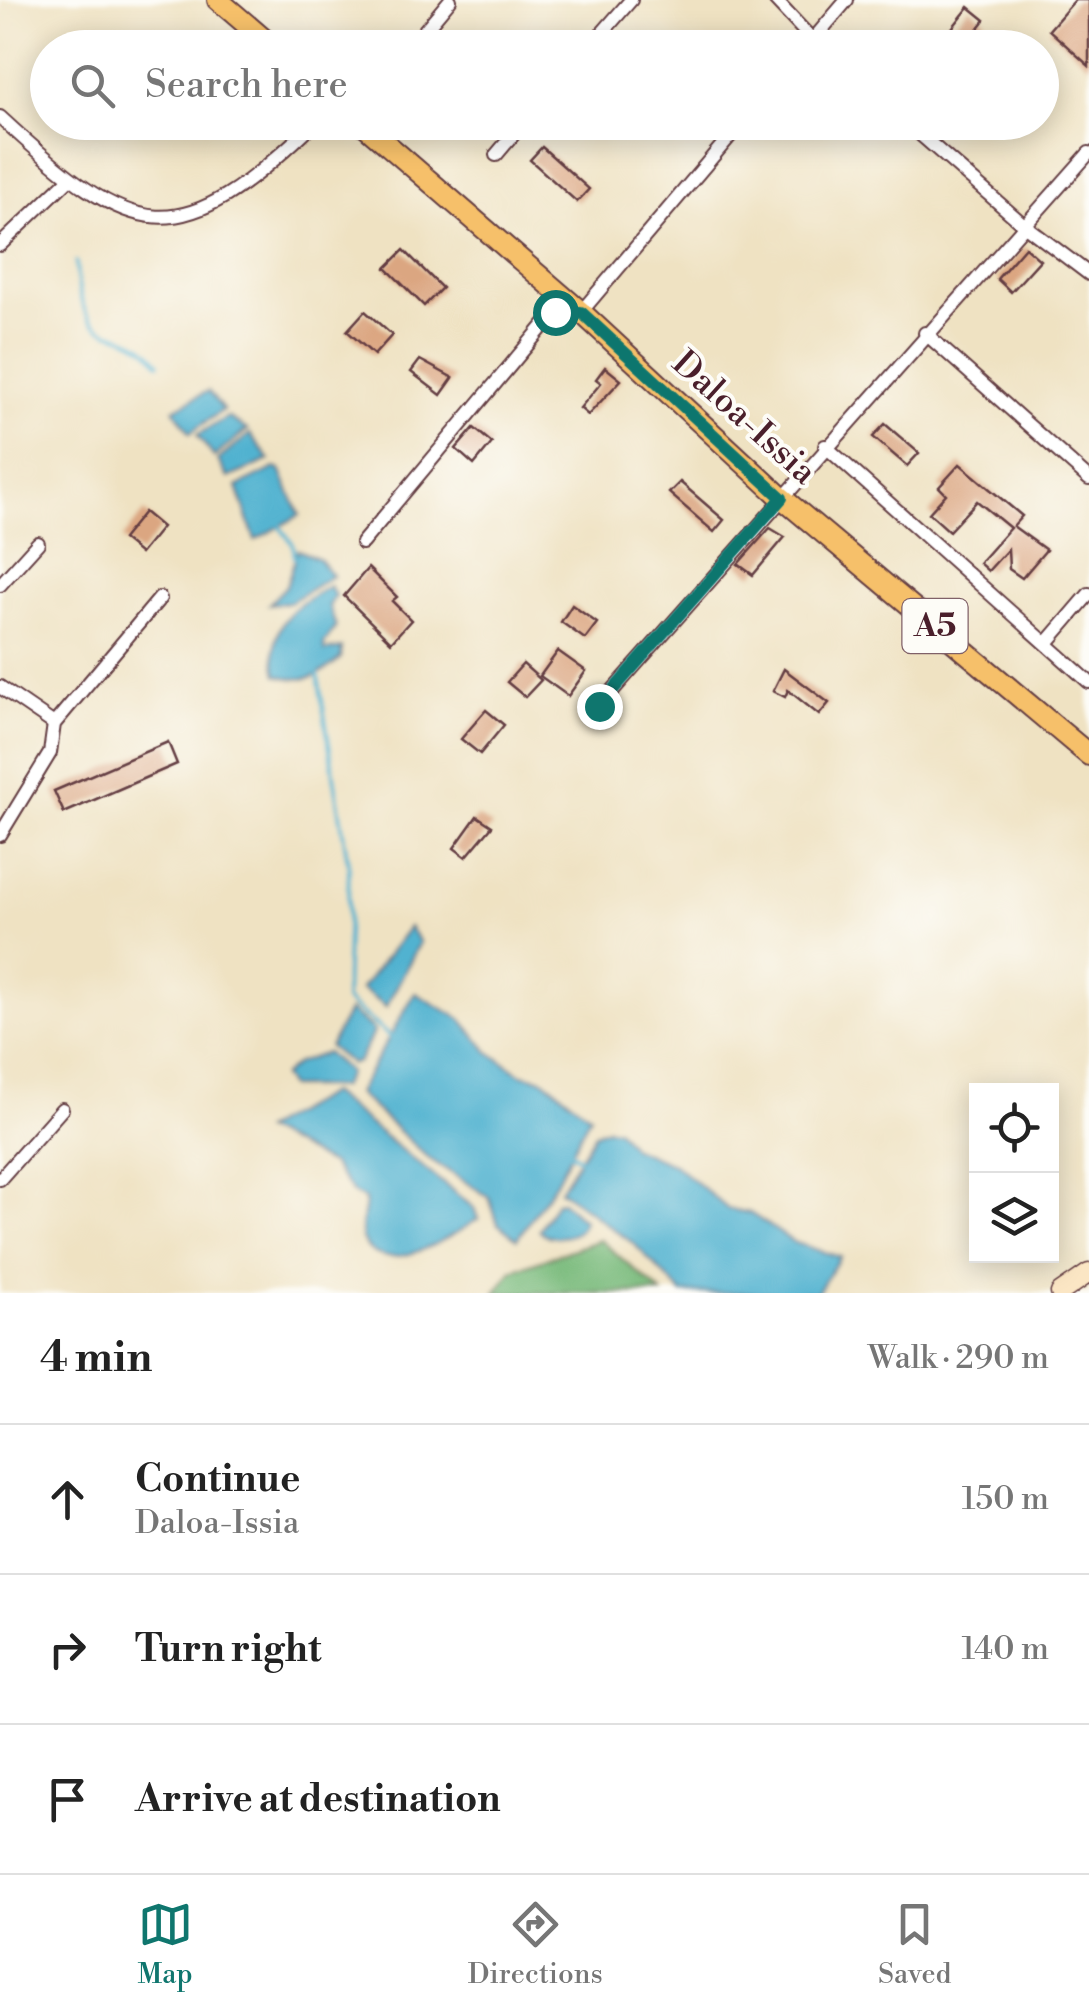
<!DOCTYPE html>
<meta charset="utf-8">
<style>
:root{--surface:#fff;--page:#f6f6f6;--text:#222;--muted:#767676;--line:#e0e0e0;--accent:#0f766e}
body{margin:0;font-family:"Libre Bodoni",serif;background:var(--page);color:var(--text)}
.controls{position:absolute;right:30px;bottom:30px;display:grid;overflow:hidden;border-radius:0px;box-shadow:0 5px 25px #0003}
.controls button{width:90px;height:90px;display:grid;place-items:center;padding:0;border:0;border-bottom:2px solid var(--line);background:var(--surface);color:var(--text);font:50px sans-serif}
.stop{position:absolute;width:30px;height:30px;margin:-22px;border:8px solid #0f766e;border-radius:50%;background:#fff}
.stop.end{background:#0f766e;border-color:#fff;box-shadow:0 2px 10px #0008}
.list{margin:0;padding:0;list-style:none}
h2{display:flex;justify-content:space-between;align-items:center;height:130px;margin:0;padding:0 40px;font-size:42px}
h2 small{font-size:32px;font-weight:400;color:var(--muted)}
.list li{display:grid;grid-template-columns:65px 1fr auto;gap:30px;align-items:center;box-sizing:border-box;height:150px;padding:0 40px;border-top:2px solid var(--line)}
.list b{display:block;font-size:38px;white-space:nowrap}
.list p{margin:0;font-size:32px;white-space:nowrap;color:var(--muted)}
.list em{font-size:32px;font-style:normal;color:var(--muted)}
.icon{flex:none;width:55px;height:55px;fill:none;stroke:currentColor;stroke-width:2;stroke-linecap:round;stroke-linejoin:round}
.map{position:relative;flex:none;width:1089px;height:1293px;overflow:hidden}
.search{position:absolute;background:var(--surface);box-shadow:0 5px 25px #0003;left:30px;right:30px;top:30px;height:110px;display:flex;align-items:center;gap:25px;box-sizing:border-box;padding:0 35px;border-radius:55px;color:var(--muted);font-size:38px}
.sheet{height:580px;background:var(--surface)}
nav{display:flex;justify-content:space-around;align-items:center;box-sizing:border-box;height:140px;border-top:2px solid var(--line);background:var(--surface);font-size:28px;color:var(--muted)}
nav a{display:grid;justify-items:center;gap:5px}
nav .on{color:var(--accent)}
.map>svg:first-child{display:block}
</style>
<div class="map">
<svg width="1089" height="1293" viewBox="0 0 1089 1293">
<rect width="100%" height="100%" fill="#fdfcf7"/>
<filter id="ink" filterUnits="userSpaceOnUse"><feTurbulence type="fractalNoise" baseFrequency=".01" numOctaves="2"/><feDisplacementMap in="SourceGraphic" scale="20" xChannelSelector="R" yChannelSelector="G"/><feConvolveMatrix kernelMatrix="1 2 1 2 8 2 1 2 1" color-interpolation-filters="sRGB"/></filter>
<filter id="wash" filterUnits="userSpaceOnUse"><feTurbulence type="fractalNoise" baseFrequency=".0048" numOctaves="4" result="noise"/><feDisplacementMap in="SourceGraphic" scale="40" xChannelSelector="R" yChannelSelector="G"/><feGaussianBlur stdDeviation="2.25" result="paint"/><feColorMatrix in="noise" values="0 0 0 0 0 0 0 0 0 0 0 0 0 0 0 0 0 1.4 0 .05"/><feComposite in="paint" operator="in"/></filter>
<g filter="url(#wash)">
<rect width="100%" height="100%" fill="#efe2c2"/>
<polygon fill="#7abb7d" stroke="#626d54" stroke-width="2.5" points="600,1240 662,1293 495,1293 512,1270"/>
<g fill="#51b2d0" stroke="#4e687e" stroke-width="2.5">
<polygon points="208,391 223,410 190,433 174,409"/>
<polygon points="228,417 247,430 214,457 197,435"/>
<polygon points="250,434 270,460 228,478 218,460"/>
<polygon points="275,468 280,470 300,515 255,540 237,487"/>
<polygon points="298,550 319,559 332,576 290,602 269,604 286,586"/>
<path d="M330,586L335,596L329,606L336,627L324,644L325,651L342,648L341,658C318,677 308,684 277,675C266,626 292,606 330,586Z"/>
<polygon points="409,927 420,942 386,1007 361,989"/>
<polygon points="415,993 461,1019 490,1053 522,1074 543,1079 590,1115 556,1182 517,1239 498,1224 489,1197 428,1158 357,1093"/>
<polygon points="349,1010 374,1031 358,1062 351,1064 329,1047"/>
<polygon points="326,1053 349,1072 341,1087 289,1087 282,1076 297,1063"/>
<path d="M330,1093L474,1208L478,1219C454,1235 382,1282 362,1239C358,1229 365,1211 365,1199L353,1193L332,1165L263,1130Z"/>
<polygon points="607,1128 617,1129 633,1148 675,1165 728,1209 750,1213 795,1243 840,1257 817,1293 682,1293 634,1244 560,1190 595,1133"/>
<path d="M562,1201L584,1221L579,1230C568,1239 549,1240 539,1230L556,1202Z"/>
</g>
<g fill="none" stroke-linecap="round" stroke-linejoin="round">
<g stroke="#51b2d0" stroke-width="4">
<path d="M76,262C81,361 122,313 159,363"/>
<polyline points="280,527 293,544 295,558"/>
<polyline points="318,675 349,869 345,1000 394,1040"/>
<polyline points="567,1150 584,1161"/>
</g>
</g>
<g id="blocks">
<g fill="#dba681">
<polygon points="1075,0 1089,0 1089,66 1049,30"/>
<polygon points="969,7 985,20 963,48 936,48"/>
<polygon points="542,147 589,189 577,202 530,160"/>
<polygon points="1025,247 1040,260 1011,292 997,279"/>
<polygon points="404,250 442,288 424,306 386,268"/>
<polygon points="365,311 392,335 374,355 347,331"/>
<polygon points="420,360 453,378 441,395 411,372"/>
<polygon points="605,367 621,380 588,415 580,408 601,383 596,379"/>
<polygon points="885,424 919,453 907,466 873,437"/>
<polygon points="474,428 492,443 474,465 456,449"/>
<polygon points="960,464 1022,516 1013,526 1046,550 1022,578 1009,569 1008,549 988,571 979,563 1010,528 977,501 949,531 929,513 946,494 939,487"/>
<polygon points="680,482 724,520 714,532 669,493"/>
<polygon points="144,512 162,527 140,554 122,539"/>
<polygon points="770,528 785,537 753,575 738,564"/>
<polygon points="368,568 397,597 392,601 411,620 391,642 344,596"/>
<polygon points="572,605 597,623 585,639 561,622"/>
<polygon points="558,651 586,671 568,696 540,676"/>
<polygon points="523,664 541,680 525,697 507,682"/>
<polygon points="784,669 829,703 819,715 788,690 785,697 773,691"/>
<polygon points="486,710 504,725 480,754 461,739"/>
<polygon points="168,742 177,764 64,813 54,791"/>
<polygon points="477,816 492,826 466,857 454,848"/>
</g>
</g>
</g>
<g filter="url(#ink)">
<use href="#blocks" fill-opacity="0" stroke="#633c42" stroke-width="2.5"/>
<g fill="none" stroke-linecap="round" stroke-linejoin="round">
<defs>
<g id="street">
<polyline points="775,0 820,48"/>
<polyline points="410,48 450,0"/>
<polyline points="589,48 631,0"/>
<polyline points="806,48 847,0"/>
<path d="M0,117C135,242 177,256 315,122"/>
<polyline points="906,122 1024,225 1089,274"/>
<polyline points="496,155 524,122"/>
<polyline points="0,245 68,180"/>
<polyline points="925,333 1089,479"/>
<polyline points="825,446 1089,682"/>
<polyline points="362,543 555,312 581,312 742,122"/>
<polyline points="0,585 38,543"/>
<polyline points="1047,643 1089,594"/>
<polyline points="0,687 54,724"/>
<polyline points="599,706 1089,153"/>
<polyline points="0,835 50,753 54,724 160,598"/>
<polyline points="0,1179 62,1109"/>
</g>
<polyline id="secondary" points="1060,1293 1089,1273"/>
<g id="primary">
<polyline points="218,0 274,48"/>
<polyline points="361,122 581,312 782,498 1089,755"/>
</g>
</defs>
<use href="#street" stroke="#633c42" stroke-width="16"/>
<use href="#secondary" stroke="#633c42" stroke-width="21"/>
<use href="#primary" stroke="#633c42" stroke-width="24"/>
<use href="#street" stroke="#fff" stroke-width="12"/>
<use href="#secondary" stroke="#fbe6c4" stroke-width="18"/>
<use href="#primary" stroke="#f6c06b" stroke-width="20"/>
</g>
</g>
<g fill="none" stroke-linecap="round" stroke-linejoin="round" filter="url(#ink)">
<polyline stroke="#0f766e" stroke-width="12" points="555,312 581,312 782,498 599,706"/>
</g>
<g text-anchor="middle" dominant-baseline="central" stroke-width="8" stroke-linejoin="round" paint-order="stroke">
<rect fill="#fdfcf7" stroke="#806168" stroke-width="2.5" x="902.5" y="599" width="65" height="54" rx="8"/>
<g font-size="32" font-weight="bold" fill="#4a1f2b">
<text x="935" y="626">A5</text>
</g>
<g font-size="35" fill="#4a1f2b" stroke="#fdfcf7">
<text transform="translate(744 418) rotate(42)">Daloa-Issia</text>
</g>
</g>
</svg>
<div class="controls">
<button><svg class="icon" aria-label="locate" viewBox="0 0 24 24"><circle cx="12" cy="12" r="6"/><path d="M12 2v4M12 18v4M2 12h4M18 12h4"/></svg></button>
<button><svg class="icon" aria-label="layers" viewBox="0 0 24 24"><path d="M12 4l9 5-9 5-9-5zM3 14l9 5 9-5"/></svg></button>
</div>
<div class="stop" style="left:555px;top:312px"></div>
<div class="stop end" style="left:599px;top:706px"></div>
<div class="search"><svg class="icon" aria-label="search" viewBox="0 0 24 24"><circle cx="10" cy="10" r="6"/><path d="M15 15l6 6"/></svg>Search here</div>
</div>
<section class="sheet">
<h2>4 min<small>Walk · 290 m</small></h2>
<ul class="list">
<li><svg class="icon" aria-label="ahead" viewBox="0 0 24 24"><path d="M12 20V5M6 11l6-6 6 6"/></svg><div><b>Continue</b><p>Daloa-Issia</p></div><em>150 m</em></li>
<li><svg class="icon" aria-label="right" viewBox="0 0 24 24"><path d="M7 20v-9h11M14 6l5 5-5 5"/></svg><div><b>Turn right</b></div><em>140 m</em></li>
<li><svg class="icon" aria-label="arrive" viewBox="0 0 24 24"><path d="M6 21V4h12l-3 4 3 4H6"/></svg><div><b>Arrive at destination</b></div></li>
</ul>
</section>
<nav>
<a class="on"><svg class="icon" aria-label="map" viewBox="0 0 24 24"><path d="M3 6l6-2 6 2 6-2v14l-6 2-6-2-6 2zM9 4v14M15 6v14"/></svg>Map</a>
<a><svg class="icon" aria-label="directions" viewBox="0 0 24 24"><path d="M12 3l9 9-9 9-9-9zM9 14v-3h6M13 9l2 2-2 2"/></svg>Directions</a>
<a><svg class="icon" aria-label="saved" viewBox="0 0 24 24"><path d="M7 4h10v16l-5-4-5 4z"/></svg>Saved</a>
</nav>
